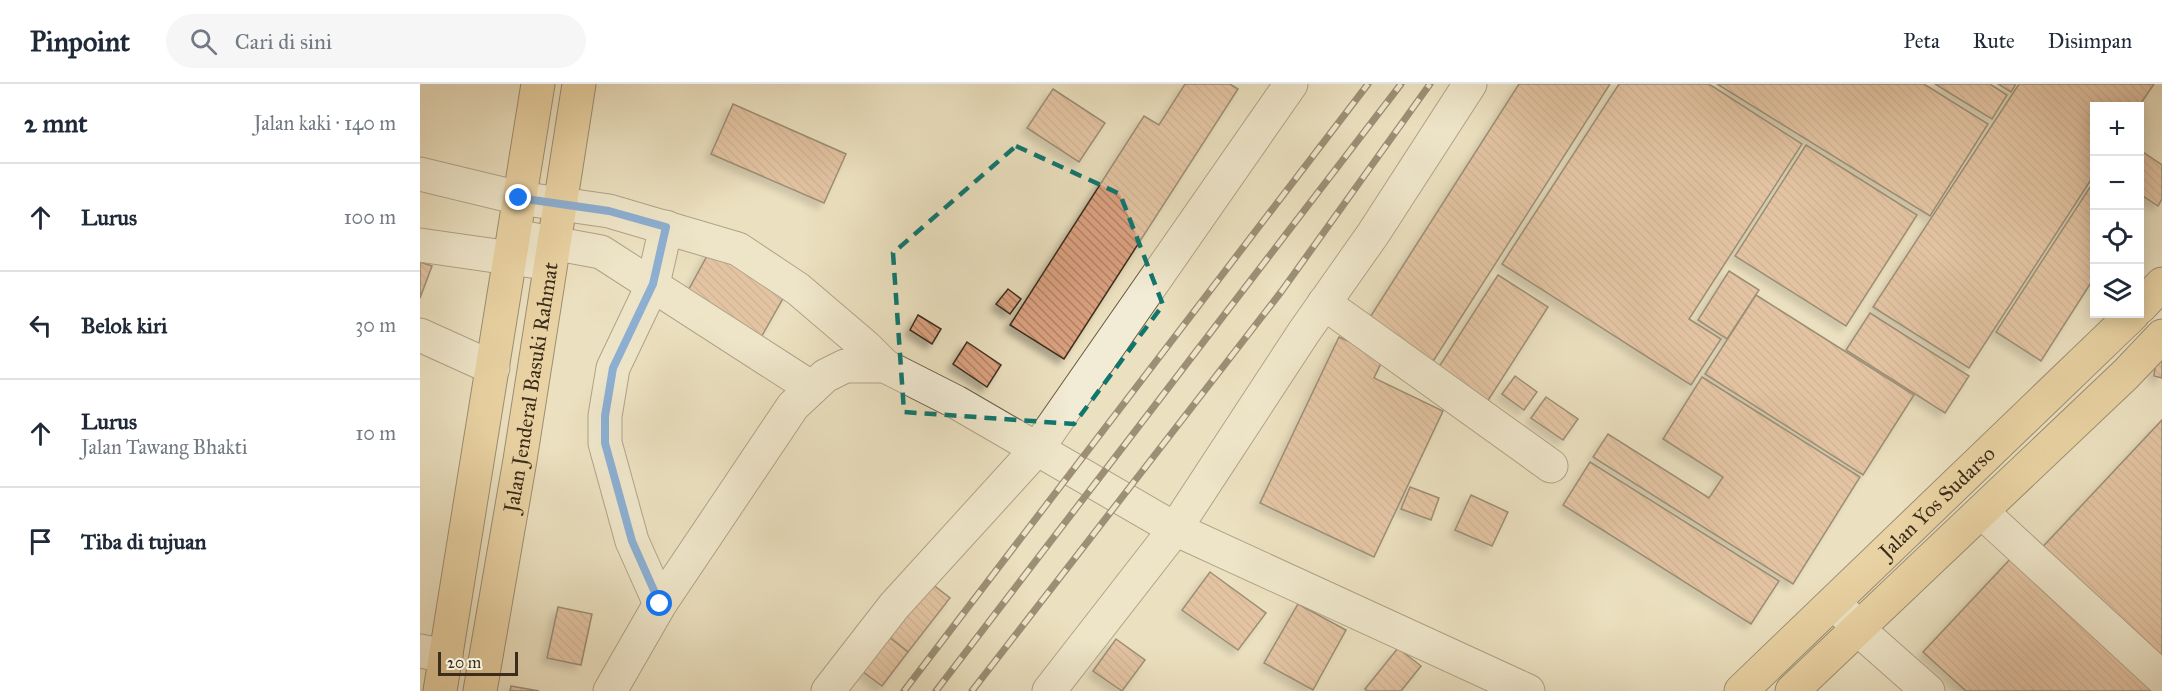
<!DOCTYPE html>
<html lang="id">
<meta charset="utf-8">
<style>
:root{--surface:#fff;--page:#f6f6f7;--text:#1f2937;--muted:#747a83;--line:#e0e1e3}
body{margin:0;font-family:"IM FELL Great Primer",serif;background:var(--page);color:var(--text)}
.controls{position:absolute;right:18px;top:18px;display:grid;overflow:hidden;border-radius:0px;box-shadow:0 3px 15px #0003}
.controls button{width:54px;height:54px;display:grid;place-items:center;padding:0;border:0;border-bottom:2px solid var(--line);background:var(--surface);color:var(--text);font:30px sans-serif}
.scale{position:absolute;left:18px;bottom:15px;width:80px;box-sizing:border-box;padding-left:6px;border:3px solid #3c2d1b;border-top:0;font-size:16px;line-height:21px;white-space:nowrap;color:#3c2d1b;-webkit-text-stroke:4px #f2ebd5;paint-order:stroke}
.stop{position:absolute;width:18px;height:18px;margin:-14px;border:4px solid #1a73e8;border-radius:50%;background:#fff}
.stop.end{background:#1a73e8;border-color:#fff;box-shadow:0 2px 6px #0008}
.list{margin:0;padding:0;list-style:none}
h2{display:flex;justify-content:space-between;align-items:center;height:78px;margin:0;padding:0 24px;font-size:26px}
h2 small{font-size:20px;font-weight:400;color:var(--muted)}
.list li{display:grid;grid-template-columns:39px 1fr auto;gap:18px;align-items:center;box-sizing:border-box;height:108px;padding:0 24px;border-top:2px solid var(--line)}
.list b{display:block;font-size:22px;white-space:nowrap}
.list p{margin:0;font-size:20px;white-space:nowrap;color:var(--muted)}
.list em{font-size:20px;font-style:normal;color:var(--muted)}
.icon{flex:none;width:33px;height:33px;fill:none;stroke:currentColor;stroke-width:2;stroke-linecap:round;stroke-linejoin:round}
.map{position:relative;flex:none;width:1742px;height:607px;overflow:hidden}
header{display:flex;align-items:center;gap:36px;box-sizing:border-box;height:84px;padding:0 30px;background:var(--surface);border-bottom:2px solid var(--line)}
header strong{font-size:28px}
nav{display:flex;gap:33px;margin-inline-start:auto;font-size:21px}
.search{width:420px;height:54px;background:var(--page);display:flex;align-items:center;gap:15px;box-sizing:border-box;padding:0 21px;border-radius:33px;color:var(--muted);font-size:22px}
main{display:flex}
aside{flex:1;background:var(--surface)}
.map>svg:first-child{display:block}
</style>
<header>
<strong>Pinpoint</strong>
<div class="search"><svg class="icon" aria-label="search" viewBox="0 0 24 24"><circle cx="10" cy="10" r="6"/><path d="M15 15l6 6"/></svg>Cari di sini</div>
<nav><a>Peta</a><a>Rute</a><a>Disimpan</a></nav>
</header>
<main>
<aside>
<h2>2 mnt<small>Jalan kaki · 140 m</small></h2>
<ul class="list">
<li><svg class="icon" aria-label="ahead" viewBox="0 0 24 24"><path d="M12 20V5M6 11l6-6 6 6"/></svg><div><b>Lurus</b></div><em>100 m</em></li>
<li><svg class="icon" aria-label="left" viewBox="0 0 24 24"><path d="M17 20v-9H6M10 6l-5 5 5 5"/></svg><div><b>Belok kiri</b></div><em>30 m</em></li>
<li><svg class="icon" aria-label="ahead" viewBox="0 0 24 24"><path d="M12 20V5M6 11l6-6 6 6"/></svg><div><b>Lurus</b><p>Jalan Tawang Bhakti</p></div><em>10 m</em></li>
<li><svg class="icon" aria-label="arrive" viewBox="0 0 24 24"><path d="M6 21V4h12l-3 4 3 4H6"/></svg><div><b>Tiba di tujuan</b></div></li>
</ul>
</aside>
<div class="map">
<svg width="1742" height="607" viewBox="0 0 1742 607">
<defs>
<pattern id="building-back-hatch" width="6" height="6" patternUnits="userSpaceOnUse" patternTransform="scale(1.5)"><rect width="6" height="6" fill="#daa07f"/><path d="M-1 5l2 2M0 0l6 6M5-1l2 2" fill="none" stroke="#b28367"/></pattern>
<filter id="shadow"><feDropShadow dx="-5.5" dy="5.5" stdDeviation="3" flood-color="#0004"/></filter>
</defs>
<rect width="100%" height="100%" fill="#ebe0bf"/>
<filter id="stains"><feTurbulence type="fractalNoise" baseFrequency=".00333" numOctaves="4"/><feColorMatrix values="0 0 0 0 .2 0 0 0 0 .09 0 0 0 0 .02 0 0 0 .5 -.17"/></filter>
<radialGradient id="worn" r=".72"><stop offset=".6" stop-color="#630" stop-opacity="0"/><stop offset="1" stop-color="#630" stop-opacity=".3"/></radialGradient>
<g fill="url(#building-back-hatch)" stroke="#3c2d1b" stroke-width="1.5" filter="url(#shadow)">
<polygon points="765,0 810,0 818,5 644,275 590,241 724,32 739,41"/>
<polygon points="1099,0 1190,0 1012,279 947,238"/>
<polygon points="1199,0 1289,0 1382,60 1269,235 1301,255 1271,301 1082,180"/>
<polygon points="1297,0 1504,0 1568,40 1510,132"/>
<polygon points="1515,0 1570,0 1587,11 1572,35"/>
<polygon points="1578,0 1596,0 1591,8"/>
<polygon points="1599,0 1734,0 1719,22 1674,22 1674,91 1549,284 1453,223"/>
<polygon points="633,5 685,39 659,78 607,44"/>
<polygon points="313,20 426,70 404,119 291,70"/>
<polygon points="1386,61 1497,131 1426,242 1315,172"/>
<polygon points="1720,66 1742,81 1742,115 1738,122 1720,110"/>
<polygon points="1674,97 1674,194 1621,277 1576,248"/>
<polygon points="293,161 370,202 339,257 263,216"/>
<polygon points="0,178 12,182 0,214"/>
<polygon points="1309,187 1339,206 1307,255 1278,236"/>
<polygon points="1078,191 1128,223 1067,318 1017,286"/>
<polygon points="588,205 601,215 590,230 576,220"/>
<polygon points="1336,211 1494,311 1443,391 1285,290"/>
<polygon points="1450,229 1549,292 1525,329 1426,266"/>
<polygon points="498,231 521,245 512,260 490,246"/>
<polygon points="919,253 964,273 954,294 1023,327 954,473 840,419"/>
<polygon points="547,258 581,281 567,303 533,280"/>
<polygon points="1736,276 1742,277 1742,294 1734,292"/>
<polygon points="1095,292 1117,308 1104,326 1082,310"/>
<polygon points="1282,293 1440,393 1373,500 1173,373 1188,350 1289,414 1303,393 1243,355"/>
<polygon points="1126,313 1158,335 1143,356 1111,334"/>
<polygon points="1742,336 1742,590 1615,471"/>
<polygon points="1170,378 1359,497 1331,540 1143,421"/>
<polygon points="990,403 1019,414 1011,436 981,425"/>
<polygon points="1051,411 1088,428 1072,462 1035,446"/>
<polygon points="1594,471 1742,607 1546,607 1503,568"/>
<polygon points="790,488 846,529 818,566 762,526"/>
<polygon points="507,496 530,514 488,568 465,550"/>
<polygon points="878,520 926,546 893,606 844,579"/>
<polygon points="138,523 172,530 161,581 127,574"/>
<polygon points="465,550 488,568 462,602 438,584"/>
<polygon points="696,555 725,576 702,607 673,587"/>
<polygon points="978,564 1001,582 981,607 947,607 945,605"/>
<polygon points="91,602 119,607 90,607"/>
</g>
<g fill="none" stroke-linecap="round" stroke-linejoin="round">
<defs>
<g id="minor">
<polyline points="0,90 99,114 189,127 318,165 378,205 446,263 465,282"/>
<polyline points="94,152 181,168 392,304"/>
<polyline points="0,161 118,178"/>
<polyline points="904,219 1131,382"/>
<polyline points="0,251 73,284"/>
<polyline points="1562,428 1742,594"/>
<polyline points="1415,518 1439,546 1508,607"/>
<polyline points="240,520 212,457 185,359 185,332 193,284 233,200 246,143"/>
<polyline points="0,567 26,572"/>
<polyline points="190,607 240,520 373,322 405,292 425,282 465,282 536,318 755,445 1108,607"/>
<polyline points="408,607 474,522 617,365 871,0"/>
<polyline points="629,607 755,445 884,248 953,150 1050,0"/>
</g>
<g id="highway">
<polyline points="1720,223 1742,200"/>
<polyline points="20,607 118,0"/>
<path id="s1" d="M60,607L100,376L159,0"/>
<path id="s2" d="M1321,607L1713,230"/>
<polyline points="1372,607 1706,290 1742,252"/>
</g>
</defs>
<use href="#minor" stroke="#685a44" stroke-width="35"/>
<use href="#highway" stroke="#3c2d1b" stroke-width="35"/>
<use href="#minor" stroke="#f2ebd5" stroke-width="33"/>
<use href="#highway" stroke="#e6c080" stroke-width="33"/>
<defs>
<g id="rail">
<polyline points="484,607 948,0"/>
<polyline points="516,607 981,0"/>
<polyline points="552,607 861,208 1010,0"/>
</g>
</defs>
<use href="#rail" stroke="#3c2d1b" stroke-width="7"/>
<use href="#rail" stroke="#f2ebd5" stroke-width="4.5" stroke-dasharray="14" stroke-linecap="butt"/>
</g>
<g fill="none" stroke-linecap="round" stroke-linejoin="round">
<polyline stroke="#1a73e8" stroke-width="8" points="99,114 189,127 246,143 233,200 193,284 185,332 185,359 212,457 240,520"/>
</g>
<path d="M0 0H1742V607H0ZM596,62L700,110L743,221L654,340L484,328L473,169Z" fill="#ebe0bf" fill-opacity=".55" fill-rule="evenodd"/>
<path fill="none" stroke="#0f766e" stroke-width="4.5" stroke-dasharray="12 8" stroke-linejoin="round" d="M596,62L700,110L743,221L654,340L484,328L473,169Z"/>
<g text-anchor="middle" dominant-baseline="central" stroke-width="4.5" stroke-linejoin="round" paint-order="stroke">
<g font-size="21" fill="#3c2d1b" stroke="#f2ebd5">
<text stroke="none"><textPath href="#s1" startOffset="308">Jalan Jenderal Basuki Rahmat</textPath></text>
<text stroke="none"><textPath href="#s2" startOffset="272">Jalan Yos Sudarso</textPath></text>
</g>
</g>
<rect width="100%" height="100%" filter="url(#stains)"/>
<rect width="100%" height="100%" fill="url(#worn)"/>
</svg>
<div class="controls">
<button>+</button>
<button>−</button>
<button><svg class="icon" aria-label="locate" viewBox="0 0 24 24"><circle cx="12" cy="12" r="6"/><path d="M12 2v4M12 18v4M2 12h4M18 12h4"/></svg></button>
<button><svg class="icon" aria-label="layers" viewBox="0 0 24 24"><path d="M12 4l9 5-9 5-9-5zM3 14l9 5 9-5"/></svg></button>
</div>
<div class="scale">20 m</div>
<div class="stop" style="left:240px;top:520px"></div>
<div class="stop end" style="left:99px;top:114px"></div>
</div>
</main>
